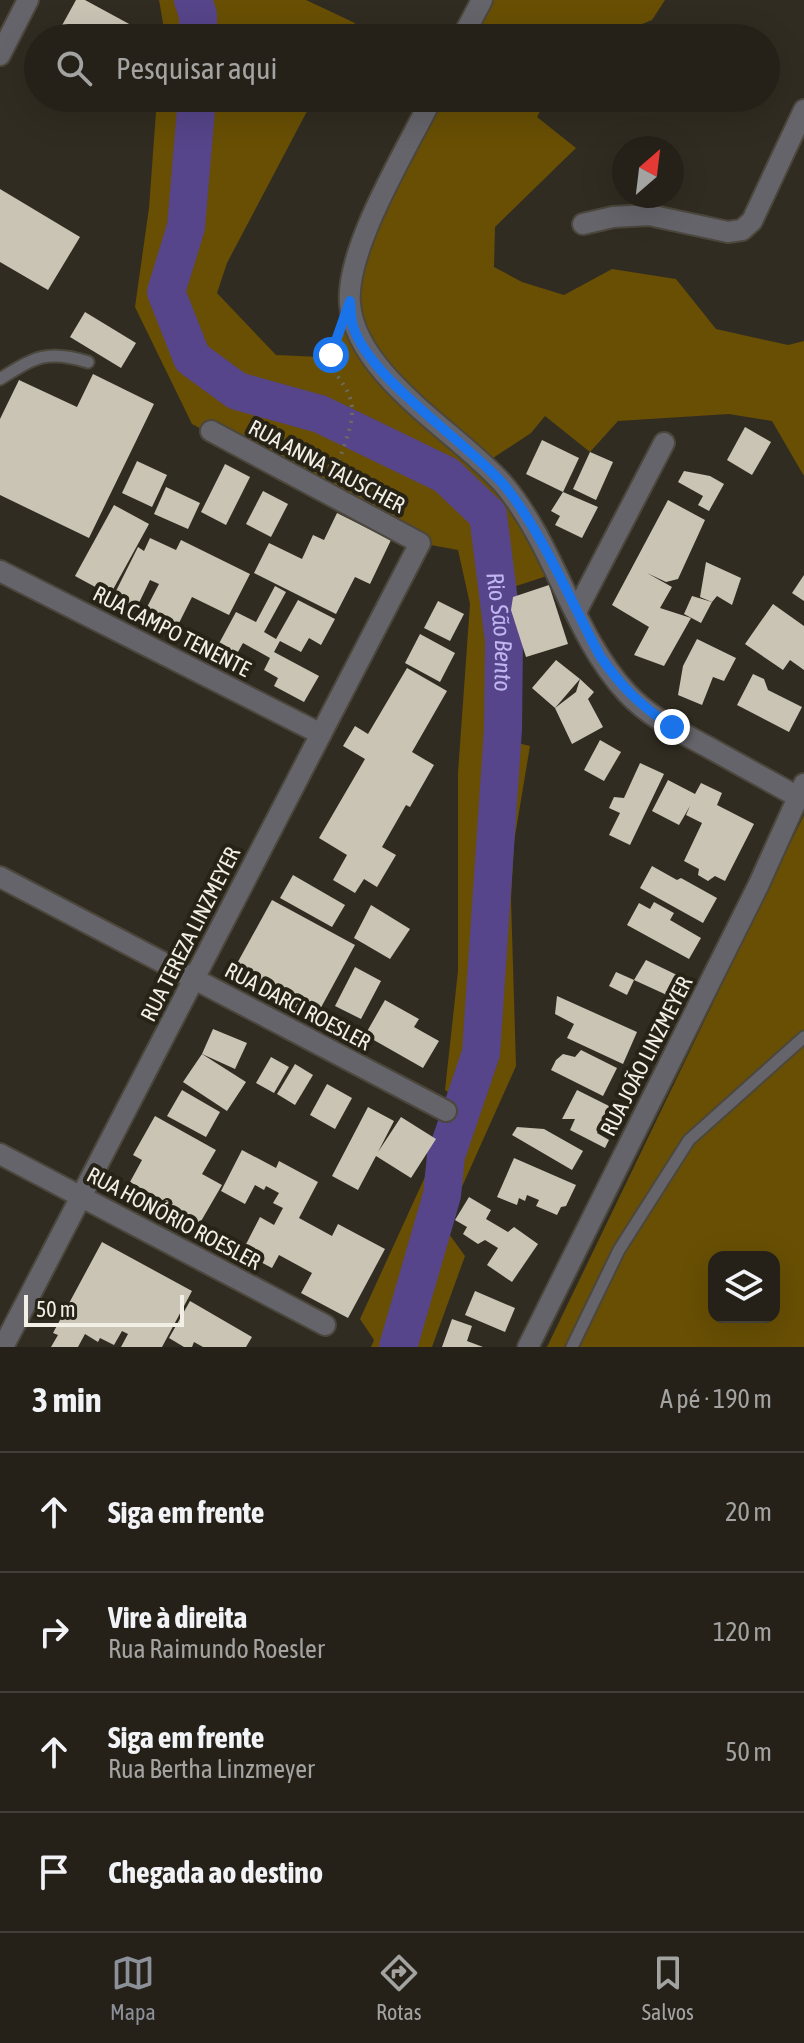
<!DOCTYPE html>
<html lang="pt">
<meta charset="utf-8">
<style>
:root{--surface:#252119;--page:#2d2922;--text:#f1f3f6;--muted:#a3a3a2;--line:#423e38;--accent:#8c9099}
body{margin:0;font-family:"Asap Condensed",sans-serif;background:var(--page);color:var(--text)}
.controls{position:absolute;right:24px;bottom:24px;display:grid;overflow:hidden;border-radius:16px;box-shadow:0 8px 32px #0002}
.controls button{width:72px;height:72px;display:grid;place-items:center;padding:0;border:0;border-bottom:2px solid var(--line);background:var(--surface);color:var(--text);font:40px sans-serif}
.compass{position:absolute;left:612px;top:136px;width:72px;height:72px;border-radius:50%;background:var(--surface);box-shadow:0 8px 32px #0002;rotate:28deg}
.scale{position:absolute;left:24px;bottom:20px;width:160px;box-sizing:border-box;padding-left:8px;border:4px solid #f2efe7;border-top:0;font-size:22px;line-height:28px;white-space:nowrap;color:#f2efe7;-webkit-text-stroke:6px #282317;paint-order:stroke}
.stop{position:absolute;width:24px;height:24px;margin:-18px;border:6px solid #1a73e8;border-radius:50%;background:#fff}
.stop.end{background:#1a73e8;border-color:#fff;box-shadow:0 2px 8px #0008}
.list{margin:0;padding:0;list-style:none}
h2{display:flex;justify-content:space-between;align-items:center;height:104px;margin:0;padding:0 32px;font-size:34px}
h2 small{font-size:26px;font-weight:400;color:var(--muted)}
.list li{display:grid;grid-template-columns:52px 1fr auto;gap:24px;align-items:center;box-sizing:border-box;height:120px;padding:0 32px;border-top:2px solid var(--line)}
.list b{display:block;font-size:30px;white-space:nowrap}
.list p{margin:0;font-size:26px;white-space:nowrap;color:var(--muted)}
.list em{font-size:26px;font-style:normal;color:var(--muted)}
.icon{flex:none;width:44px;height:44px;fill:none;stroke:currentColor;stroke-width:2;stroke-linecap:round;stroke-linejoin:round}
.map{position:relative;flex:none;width:804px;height:1347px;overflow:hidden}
.search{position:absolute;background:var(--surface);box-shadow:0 8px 32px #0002;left:24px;right:24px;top:24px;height:88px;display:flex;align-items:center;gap:20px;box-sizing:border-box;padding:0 28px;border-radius:44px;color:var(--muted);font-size:30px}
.sheet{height:584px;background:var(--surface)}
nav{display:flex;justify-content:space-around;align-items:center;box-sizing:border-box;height:112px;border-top:2px solid var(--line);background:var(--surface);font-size:22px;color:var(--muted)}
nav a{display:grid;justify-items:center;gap:4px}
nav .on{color:var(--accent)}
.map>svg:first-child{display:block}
</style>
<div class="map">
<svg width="804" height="1347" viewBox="0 0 804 1347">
<rect width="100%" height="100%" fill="#312c21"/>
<g fill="#684f04" fill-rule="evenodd">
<polygon points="159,0 306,0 355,23 346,38 161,38 163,23"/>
<polygon points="482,0 665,0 652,20 607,38 463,38"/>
<polygon points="157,98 314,98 227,263 217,293 276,355 321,357 331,354 350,301 351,279 432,98 547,98 537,117 576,148 495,227 494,267 522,282 564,295 612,269 676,279 716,329 788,345 804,341 804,476 772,421 729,414 618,421 590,452 545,416 531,433 484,464 556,573 498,592 504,641 502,739 530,746 514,842 511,899 516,1066 444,1227 465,1256 432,1347 371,1347 374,1340 360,1319 435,1155 446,1156 464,1103 445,1090 458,971 458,773 470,604 458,550 420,543 192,424 135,307 149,208"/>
<path d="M804,815V1347H547L769,887ZM714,1257H774V1317H714Z"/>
</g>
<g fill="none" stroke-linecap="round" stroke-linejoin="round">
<g stroke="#56458a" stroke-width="38">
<polyline points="193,0 198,15 198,38"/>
<path id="s1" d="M197,98L186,227L166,292L192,358L237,391L320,414L446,475L488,515L504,641L503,729L481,1053L446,1156L442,1195L398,1347"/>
</g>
</g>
<g fill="#cac4b5">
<polygon points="76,0 85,0 155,38 55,38"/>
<polygon points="0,189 80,237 48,290 0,262"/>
<polygon points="85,312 136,343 121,368 70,337"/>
<polygon points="93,374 154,404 89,538 0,495 0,419 19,380 77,407"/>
<polygon points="745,427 771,442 752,475 727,460"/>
<polygon points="542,440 579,458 563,492 526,474"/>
<polygon points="590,452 613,462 596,500 573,489"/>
<polygon points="137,461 167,475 152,507 122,493"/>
<polygon points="225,464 250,477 226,525 201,512"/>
<polygon points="684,471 710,476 724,484 709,511 698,505 703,496 678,482"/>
<polygon points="166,487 200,503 188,529 154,514"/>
<polygon points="263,491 288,504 271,537 246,524"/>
<polygon points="563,492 598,507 582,538 555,525 560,516 551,511"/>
<polygon points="668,500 705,520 678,579 666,582 647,573 672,587 660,608 691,618 664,666 634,655 649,627 612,605"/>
<polygon points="114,505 149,524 110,595 75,576"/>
<polygon points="337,513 391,540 370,584 355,577 336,614 254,573 269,543 302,559 313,535 324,540"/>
<polygon points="150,538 176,550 181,540 250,574 229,615 192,597 176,629 144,613 159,584 150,580 136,609 113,597 138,547 144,551"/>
<polygon points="706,562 741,578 732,605 717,596 712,602 700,597"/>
<polygon points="804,575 804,601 792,593"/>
<polygon points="549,585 568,644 526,657 511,610 513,597"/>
<polygon points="275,586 286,592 264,632 276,639 298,600 335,619 321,645 309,638 301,652 280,641 274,652 319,676 304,702 274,686 278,678 264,670 270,658 243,643 234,659 216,649 236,612 256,622"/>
<polygon points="692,596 712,602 701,623 684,614"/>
<polygon points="438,601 464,614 450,641 424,628"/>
<polygon points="773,604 804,626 804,670 790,660 783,670 745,644"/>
<polygon points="420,634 455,653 440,682 405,663"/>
<polygon points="697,639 736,658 724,681 713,677 702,705 678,695 683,666"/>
<polygon points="556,660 580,679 555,708 532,688"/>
<polygon points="407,668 447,691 412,752 434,765 410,807 406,805 382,847 396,855 377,887 364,879 355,893 333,880 347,855 319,838 365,759 343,746 355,726 368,734"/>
<polygon points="753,674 764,679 768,690 802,707 789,732 737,705"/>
<polygon points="580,679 594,692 588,699 603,727 572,744 555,708 576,692"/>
<polygon points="600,740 621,752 604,781 584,770"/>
<polygon points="640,763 664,774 630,845 609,835 620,813 609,808 614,797 624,798"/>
<polygon points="668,780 695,794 701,783 722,793 717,805 754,824 725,881 715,876 708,881 698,875 699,869 684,861 702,823 686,815 690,806 679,825 652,811"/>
<polygon points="652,866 677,880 681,878 717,898 703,923 640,888"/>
<polygon points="293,875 345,905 332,927 280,898"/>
<polygon points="272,900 355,945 312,1024 229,978"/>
<polygon points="654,902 674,913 670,920 701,938 689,959 627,925 639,903 650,909"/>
<polygon points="371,905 410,929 390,959 354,938"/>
<polygon points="646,960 679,976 669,996 634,980"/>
<polygon points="355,967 381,981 361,1019 335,1006"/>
<polygon points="616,972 634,980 627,995 609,986"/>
<polygon points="557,996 637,1032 623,1064 567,1038 574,1024 555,1014"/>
<polygon points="385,1000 419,1019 414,1027 439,1041 423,1068 365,1035"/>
<polygon points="213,1029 247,1043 235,1069 202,1054"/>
<polygon points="581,1050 617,1068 603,1096 551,1070 556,1060 563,1054 575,1057"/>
<polygon points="202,1054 246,1082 227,1111 183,1082"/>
<polygon points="271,1057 289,1067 274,1093 256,1083"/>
<polygon points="295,1064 313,1075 295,1105 277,1094"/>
<polygon points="327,1084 352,1098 335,1129 310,1115"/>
<polygon points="182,1090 220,1112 206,1137 167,1116"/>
<polygon points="577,1090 611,1107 597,1133 609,1140 605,1148 570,1130 575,1119 562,1119"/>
<polygon points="368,1107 394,1121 378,1152 401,1117 436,1139 411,1178 376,1156 358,1190 332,1176"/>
<polygon points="155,1116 216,1150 202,1174 222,1185 193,1235 185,1230 191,1219 170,1207 164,1217 158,1213 164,1201 130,1182 142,1160 133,1155"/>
<polygon points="517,1127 544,1129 583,1151 572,1170 512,1135"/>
<polygon points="242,1150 276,1168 279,1161 318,1182 299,1218 332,1236 338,1224 385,1249 348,1318 301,1293 312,1273 279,1255 272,1268 242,1252 260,1217 274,1225 283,1208 273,1203 279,1193 266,1186 264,1190 255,1185 245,1204 221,1191"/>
<polygon points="514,1158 576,1185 566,1206 561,1207 557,1215 536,1206 539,1200 527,1195 525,1201 519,1198 517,1205 497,1197"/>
<polygon points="469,1197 491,1210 486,1219 508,1232 514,1227 538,1244 512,1282 487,1265 498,1248 485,1240 478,1244 463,1234 467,1227 455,1220"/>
<polygon points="102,1242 192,1291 162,1347 121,1347 128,1334 122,1331 114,1345 100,1338 98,1342 85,1334 78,1347 51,1347 58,1335 53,1333"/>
<polygon points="475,1291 515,1308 505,1332 465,1315"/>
<polygon points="190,1301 252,1337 246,1347 203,1347 194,1342 192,1347 184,1347 169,1338"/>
<polygon points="452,1319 472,1326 467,1341 483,1347 442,1347"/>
</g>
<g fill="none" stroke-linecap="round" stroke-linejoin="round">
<defs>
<g id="lane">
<path d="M0,379C35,357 47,349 88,362"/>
<polyline points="572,1347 619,1250 689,1140 804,1037"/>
</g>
<g id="street">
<polyline points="462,38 482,0"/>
<polyline points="0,55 28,0"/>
<path d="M432,98C407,149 345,249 350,304C356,376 459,433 504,485C555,546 573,635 627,693C649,717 680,732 708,747C738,764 768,780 798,797"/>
<polyline points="583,224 613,217 649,215 728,232 742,230 752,221 804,110"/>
<polyline points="0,571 321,734"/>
<polyline points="576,612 664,443"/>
<polyline points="0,877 446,1111"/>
<polyline points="0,1154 325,1325"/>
<polyline points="3,1347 420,543 211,431"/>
<polyline points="528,1347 759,884 804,784"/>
</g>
</defs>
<use href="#lane" stroke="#4c473d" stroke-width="15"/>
<use href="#street" stroke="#4c473d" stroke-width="24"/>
<path stroke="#6e6a60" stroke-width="4" stroke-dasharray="2 6" stroke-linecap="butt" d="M333,476C339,459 354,425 352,408C350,378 322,378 337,338"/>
<use href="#lane" stroke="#65646a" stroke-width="11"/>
<use href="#street" stroke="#65646a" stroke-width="20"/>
</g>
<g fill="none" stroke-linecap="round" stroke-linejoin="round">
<path stroke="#1a73e8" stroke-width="10" d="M331,355L350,301C351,309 351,318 353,326C369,379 466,441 504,485C541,530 572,604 600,656C622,688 640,705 672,727"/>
</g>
<g text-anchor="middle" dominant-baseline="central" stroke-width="8" stroke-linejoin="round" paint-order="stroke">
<g font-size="22" fill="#f2efe7" stroke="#282317">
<text transform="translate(327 466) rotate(28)">RUA ANNA TAUSCHER</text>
<text transform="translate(172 631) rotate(27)">RUA CAMPO TENENTE</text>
<text transform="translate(190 934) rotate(-63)">RUA TEREZA LINZMEYER</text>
<text transform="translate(298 1006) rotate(28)">RUA DARCI ROESLER</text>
<text transform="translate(646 1056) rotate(-63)">RUA JOÃO LINZMEYER</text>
<text transform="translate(174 1218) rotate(28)">RUA HONÓRIO ROESLER</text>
</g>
<g font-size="24" font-style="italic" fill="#c0b5f1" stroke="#282317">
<text stroke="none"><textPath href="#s1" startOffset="726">Rio São Bento</textPath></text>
</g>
</g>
</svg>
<div class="controls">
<button><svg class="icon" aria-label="layers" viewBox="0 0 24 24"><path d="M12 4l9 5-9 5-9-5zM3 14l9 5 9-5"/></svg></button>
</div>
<svg class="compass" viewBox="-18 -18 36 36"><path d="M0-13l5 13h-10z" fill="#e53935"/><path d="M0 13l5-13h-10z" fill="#a3a3a2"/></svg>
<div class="scale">50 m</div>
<div class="stop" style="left:331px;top:355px"></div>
<div class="stop end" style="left:672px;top:727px"></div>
<div class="search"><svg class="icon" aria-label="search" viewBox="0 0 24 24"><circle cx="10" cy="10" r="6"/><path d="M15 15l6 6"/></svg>Pesquisar aqui</div>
</div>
<section class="sheet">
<h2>3 min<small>A pé · 190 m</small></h2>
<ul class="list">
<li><svg class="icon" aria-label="ahead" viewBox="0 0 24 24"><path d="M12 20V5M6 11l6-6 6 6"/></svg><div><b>Siga em frente</b></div><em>20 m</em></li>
<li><svg class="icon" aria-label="right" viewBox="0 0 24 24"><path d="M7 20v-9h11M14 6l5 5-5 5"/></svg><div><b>Vire à direita</b><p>Rua Raimundo Roesler</p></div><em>120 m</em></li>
<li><svg class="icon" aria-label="ahead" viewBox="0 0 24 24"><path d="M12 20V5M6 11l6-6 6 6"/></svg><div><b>Siga em frente</b><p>Rua Bertha Linzmeyer</p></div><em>50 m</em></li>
<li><svg class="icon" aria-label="arrive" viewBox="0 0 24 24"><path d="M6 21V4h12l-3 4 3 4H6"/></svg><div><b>Chegada ao destino</b></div></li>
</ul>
</section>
<nav>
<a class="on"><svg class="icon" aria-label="map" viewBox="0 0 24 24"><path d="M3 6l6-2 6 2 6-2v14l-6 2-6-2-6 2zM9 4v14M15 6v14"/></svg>Mapa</a>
<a><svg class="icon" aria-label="directions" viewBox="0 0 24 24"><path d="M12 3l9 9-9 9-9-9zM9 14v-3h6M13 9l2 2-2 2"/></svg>Rotas</a>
<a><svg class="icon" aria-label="saved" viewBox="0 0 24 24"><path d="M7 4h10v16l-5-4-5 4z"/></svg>Salvos</a>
</nav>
